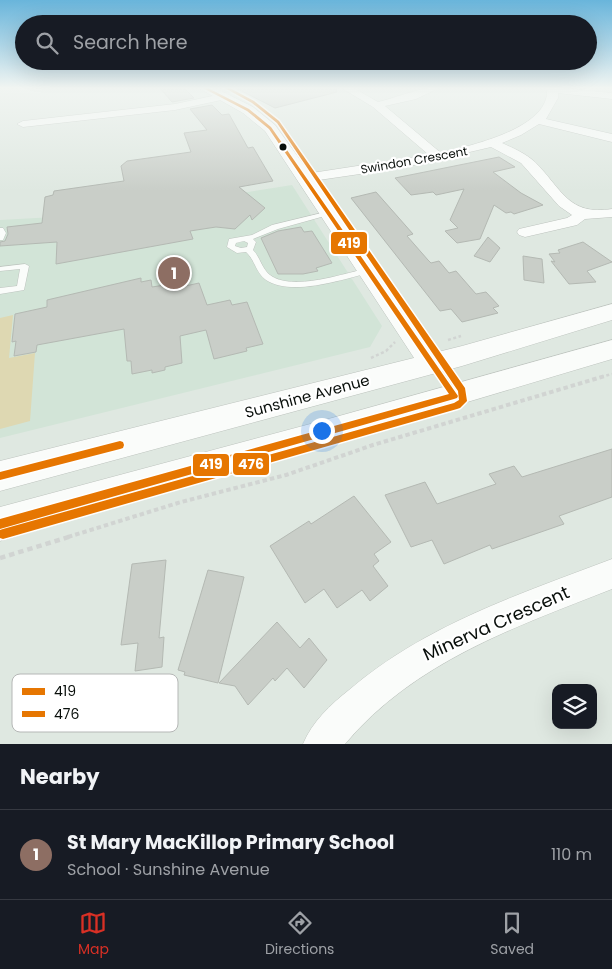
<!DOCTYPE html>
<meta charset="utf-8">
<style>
:root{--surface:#171b24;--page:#20242c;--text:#f1f3f6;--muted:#9ea1a6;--line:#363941;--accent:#d93025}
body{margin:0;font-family:Poppins,sans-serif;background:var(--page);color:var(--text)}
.controls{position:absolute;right:15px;bottom:15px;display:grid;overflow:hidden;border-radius:10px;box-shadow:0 5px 20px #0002}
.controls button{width:45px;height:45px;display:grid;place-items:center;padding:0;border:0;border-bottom:1px solid var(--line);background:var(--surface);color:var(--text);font:25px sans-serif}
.you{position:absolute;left:321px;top:430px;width:18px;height:18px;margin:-12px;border:4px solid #fff;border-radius:50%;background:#1a73e8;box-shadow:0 0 0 8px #1a73e833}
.badge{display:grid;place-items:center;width:32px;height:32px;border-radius:50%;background:var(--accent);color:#fff;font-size:16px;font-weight:700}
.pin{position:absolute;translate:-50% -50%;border:2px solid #fff;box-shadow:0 1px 5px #0006}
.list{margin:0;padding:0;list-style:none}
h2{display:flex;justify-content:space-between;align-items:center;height:65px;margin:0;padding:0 20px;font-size:21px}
h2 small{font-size:16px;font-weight:400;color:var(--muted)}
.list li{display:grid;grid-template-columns:32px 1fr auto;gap:15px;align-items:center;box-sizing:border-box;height:90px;padding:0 20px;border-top:1px solid var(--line)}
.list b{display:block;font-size:19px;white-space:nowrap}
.list p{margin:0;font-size:16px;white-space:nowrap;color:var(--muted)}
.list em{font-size:16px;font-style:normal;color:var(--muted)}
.icon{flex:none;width:28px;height:28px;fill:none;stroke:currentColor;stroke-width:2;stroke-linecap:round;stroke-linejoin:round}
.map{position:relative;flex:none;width:612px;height:744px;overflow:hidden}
.search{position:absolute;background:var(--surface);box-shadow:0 5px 20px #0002;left:15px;right:15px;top:15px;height:55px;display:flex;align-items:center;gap:12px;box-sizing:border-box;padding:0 18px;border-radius:28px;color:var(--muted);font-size:19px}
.sheet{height:155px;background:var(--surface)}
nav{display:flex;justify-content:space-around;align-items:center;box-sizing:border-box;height:70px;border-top:1px solid var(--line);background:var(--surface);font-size:14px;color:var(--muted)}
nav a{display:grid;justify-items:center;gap:2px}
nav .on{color:var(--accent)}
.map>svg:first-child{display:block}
</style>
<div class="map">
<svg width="612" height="744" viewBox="0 0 612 744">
<rect width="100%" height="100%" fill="#dfe8e1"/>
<polygon fill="#d2e4d7" points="292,185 382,326 370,347 0,438 0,220 108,214"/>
<polygon fill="#ded8b2" points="13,315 9,358 35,353 30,421 0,429 0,318"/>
<g fill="#c9cec8" stroke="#b4b9b3">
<polygon points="159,87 183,87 194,98 172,102"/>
<polygon points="234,87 336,87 337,92 275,108"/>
<polygon points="212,105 222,115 229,114 248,148 253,147 273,181 239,187 265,208 252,220 250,215 235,229 216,227 190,231 193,239 56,264 57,242 0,246 0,242 5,241 8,234 7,227 42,223 45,197 53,195 54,191 124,181 121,166 127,161 191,152 184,133 207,130 190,109"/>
<polygon points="499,157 515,167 493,172 521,193 543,205 514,214 511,212 506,213 494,205 480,239 457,243 445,231 458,228 450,220 464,189 436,195 433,192 411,195 395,178"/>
<polygon points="376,192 413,234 407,236 428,260 431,263 439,261 449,273 456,271 476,294 486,292 499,306 493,308 498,313 462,322 451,309 440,311 351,198"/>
<polygon points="301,227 304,232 312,231 332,263 316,268 318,271 303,274 278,274 261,238 278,231"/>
<polygon points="488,237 500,248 490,262 474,256"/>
<polygon points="583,242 612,262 587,271 596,282 569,284 551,261 555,262 549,254 560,253 558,250"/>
<polygon points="523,256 542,259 544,283 524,280"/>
<polygon points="141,278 141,282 151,280 152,287 171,284 172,289 199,283 207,305 230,300 232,305 247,302 263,344 246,348 247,351 214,359 206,330 180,336 182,363 165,367 165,370 152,373 152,370 132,374 131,361 127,361 124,329 37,345 36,352 14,356 16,341 12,342 15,314 47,307 47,300"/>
<polygon points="612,449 612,497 559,516 564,524 492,549 490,545 444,564 432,540 411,547 385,495 425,482 437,504 496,484 489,474 514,466 522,477"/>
<polygon points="354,496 391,542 374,554 379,561 373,566 388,586 370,601 362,590 337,608 324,589 305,603 270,546 309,521 311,524"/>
<polygon points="166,560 159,638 164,637 162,667 135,671 138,643 121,645 132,564"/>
<polygon points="208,570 244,577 218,683 184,675 185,672 178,670"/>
<polygon points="277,622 300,648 309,638 327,660 304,688 287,668 275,681 273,678 248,705 235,686 219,683"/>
</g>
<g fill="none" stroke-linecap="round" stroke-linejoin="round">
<defs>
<g id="lane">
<path d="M330,211L333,213L332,214L278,229L253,239L256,242L253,250C260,257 262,269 270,275C292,292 345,273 369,268L373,270L372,272C344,279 292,297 266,280C256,273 255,260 246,252L237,253L227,247L229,239L252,235L272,225ZM244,241L248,243L247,247L241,248L235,246L236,243Z"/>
<polygon points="0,228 3,228 6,233 3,240 0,240"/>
<polygon points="25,264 29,266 24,290 0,294 0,288 17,286 20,269 0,271 0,267"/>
</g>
<g id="street">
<path d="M340,87H352L378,102C399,97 420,87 441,87L416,99L385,106L441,153C472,145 552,128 547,87L612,93V99L558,93V98L546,119L612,134V142L539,124L521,135L502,143C513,148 525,153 535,162C562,189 568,216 612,209V217L585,219L577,225L525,237L519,235L517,232L519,229L567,218L572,215L559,206L521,163L491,147L401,168L305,182L300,181L298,178L300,175L305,174L429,155L373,107Z"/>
<polygon points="222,94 227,97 226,99 175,110 23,127 17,124 23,121 175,104"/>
<path d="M612,559V589C515,627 414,662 345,744H303C312,722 331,704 349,690C425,625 520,594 612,559Z"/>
</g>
<polygon id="secondary" points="197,87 213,87 253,107 275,125 442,356 446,363 442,370 432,373 422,370 265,131 243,113"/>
<g id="primary">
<polygon points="612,304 612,320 462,366 0,491 0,461 462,346"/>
<polygon points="612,340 612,359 0,541 0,507 314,423"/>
</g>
</defs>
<use href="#lane" stroke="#bdc3be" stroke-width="1"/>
<use href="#street" stroke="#bdc3be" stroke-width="1"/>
<use href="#secondary" stroke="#bdc3be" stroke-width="1"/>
<use href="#primary" stroke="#bdc3be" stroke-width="1"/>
<g stroke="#d1d4d2" stroke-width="2.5" stroke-dasharray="3 2.5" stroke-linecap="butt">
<polyline points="448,340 461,336"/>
<polyline points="371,358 386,351 395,342"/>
<polyline points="601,377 612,374"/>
</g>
<polyline stroke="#d1d4d2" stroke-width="4" stroke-dasharray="4.5 3" stroke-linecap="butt" points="68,537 181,502 286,475 373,445 605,376"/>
<polyline stroke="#d1d4d2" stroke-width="4.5" stroke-dasharray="5.5 4" stroke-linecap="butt" points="0,558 72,536"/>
<use href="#lane" fill="#fafcfa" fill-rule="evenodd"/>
<use href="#street" fill="#fafcfa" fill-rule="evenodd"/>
<use href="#secondary" fill="#fafcfa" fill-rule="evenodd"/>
<use href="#primary" fill="#fafcfa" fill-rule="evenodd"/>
<defs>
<g id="bus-1">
<polygon points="201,87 206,87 249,109 271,127 458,396 457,398 454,399 0,529 0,519 449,394 269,129 247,111"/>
<polygon points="120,441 123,442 124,445 123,448 120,449 0,480 0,472"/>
</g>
<polygon id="bus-2" points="223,87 228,87 254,101 279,121 465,388 467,401 460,408 457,409 3,539 0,538 0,530 3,529 454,403 459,400 458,391 277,123 252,103"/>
</defs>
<use href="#bus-1" stroke="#fff" stroke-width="3"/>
<use href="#bus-2" stroke="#fff" stroke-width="3"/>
<use href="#bus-1" fill="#e67601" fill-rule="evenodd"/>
<use href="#bus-2" fill="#e67601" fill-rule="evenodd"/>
</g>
<linearGradient id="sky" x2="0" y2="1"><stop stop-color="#69b5db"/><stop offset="0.46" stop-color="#f1f5f2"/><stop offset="1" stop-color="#f1f5f2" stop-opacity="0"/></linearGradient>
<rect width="612" height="191" fill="url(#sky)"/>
<circle fill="#090f0b" stroke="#fff" stroke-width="2" cx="283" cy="147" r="4.5"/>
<g text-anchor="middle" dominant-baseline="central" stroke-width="4.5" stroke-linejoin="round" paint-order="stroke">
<g font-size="12" fill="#090f0b" stroke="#fff">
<text transform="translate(414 160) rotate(-10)">Swindon Crescent</text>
</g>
<g font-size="15" fill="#090f0b" stroke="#fff">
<text transform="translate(307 396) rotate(-15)">Sunshine Avenue</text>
</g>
<g font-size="18" fill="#090f0b" stroke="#fff">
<text transform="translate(496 623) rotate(-24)">Minerva Crescent</text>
</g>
</g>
<rect x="12" y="674" width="166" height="58" rx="8" fill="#fff" stroke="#b5b7b6" stroke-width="1"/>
<rect x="22" y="688" width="23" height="7" fill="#e67601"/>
<rect x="22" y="711" width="23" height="6" fill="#e67601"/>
<g font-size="14" fill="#090f0b">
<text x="54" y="696">419</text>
<text x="54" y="719">476</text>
</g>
<g stroke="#fff" stroke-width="2">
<rect x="330" y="231" width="38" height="24" rx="5" fill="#e67601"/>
<rect x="232" y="452" width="38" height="24" rx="5" fill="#e67601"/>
<rect x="192" y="453" width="38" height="24" rx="5" fill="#e67601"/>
</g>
<g font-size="14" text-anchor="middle" font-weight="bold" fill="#fff">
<text x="349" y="248">419</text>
<text x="251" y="469">476</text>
<text x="211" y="469">419</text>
</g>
</svg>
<div class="controls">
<button><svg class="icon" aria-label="layers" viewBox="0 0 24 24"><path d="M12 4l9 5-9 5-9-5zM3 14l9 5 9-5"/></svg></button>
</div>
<div class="you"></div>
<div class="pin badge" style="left:174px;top:273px;background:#8d6e63">1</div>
<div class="search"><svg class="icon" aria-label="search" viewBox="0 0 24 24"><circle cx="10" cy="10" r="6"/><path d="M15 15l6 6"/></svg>Search here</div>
</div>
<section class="sheet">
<h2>Nearby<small></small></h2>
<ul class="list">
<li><span class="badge" style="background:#8d6e63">1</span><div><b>St Mary MacKillop Primary School</b><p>School · Sunshine Avenue</p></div><em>110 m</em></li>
</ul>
</section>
<nav>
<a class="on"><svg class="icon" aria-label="map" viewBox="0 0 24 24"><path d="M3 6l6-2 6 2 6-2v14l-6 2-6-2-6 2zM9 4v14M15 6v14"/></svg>Map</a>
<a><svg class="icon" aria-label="directions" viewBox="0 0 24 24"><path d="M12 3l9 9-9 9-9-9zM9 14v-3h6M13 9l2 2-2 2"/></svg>Directions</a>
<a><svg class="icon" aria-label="saved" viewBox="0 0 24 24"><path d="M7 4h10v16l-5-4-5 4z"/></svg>Saved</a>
</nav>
